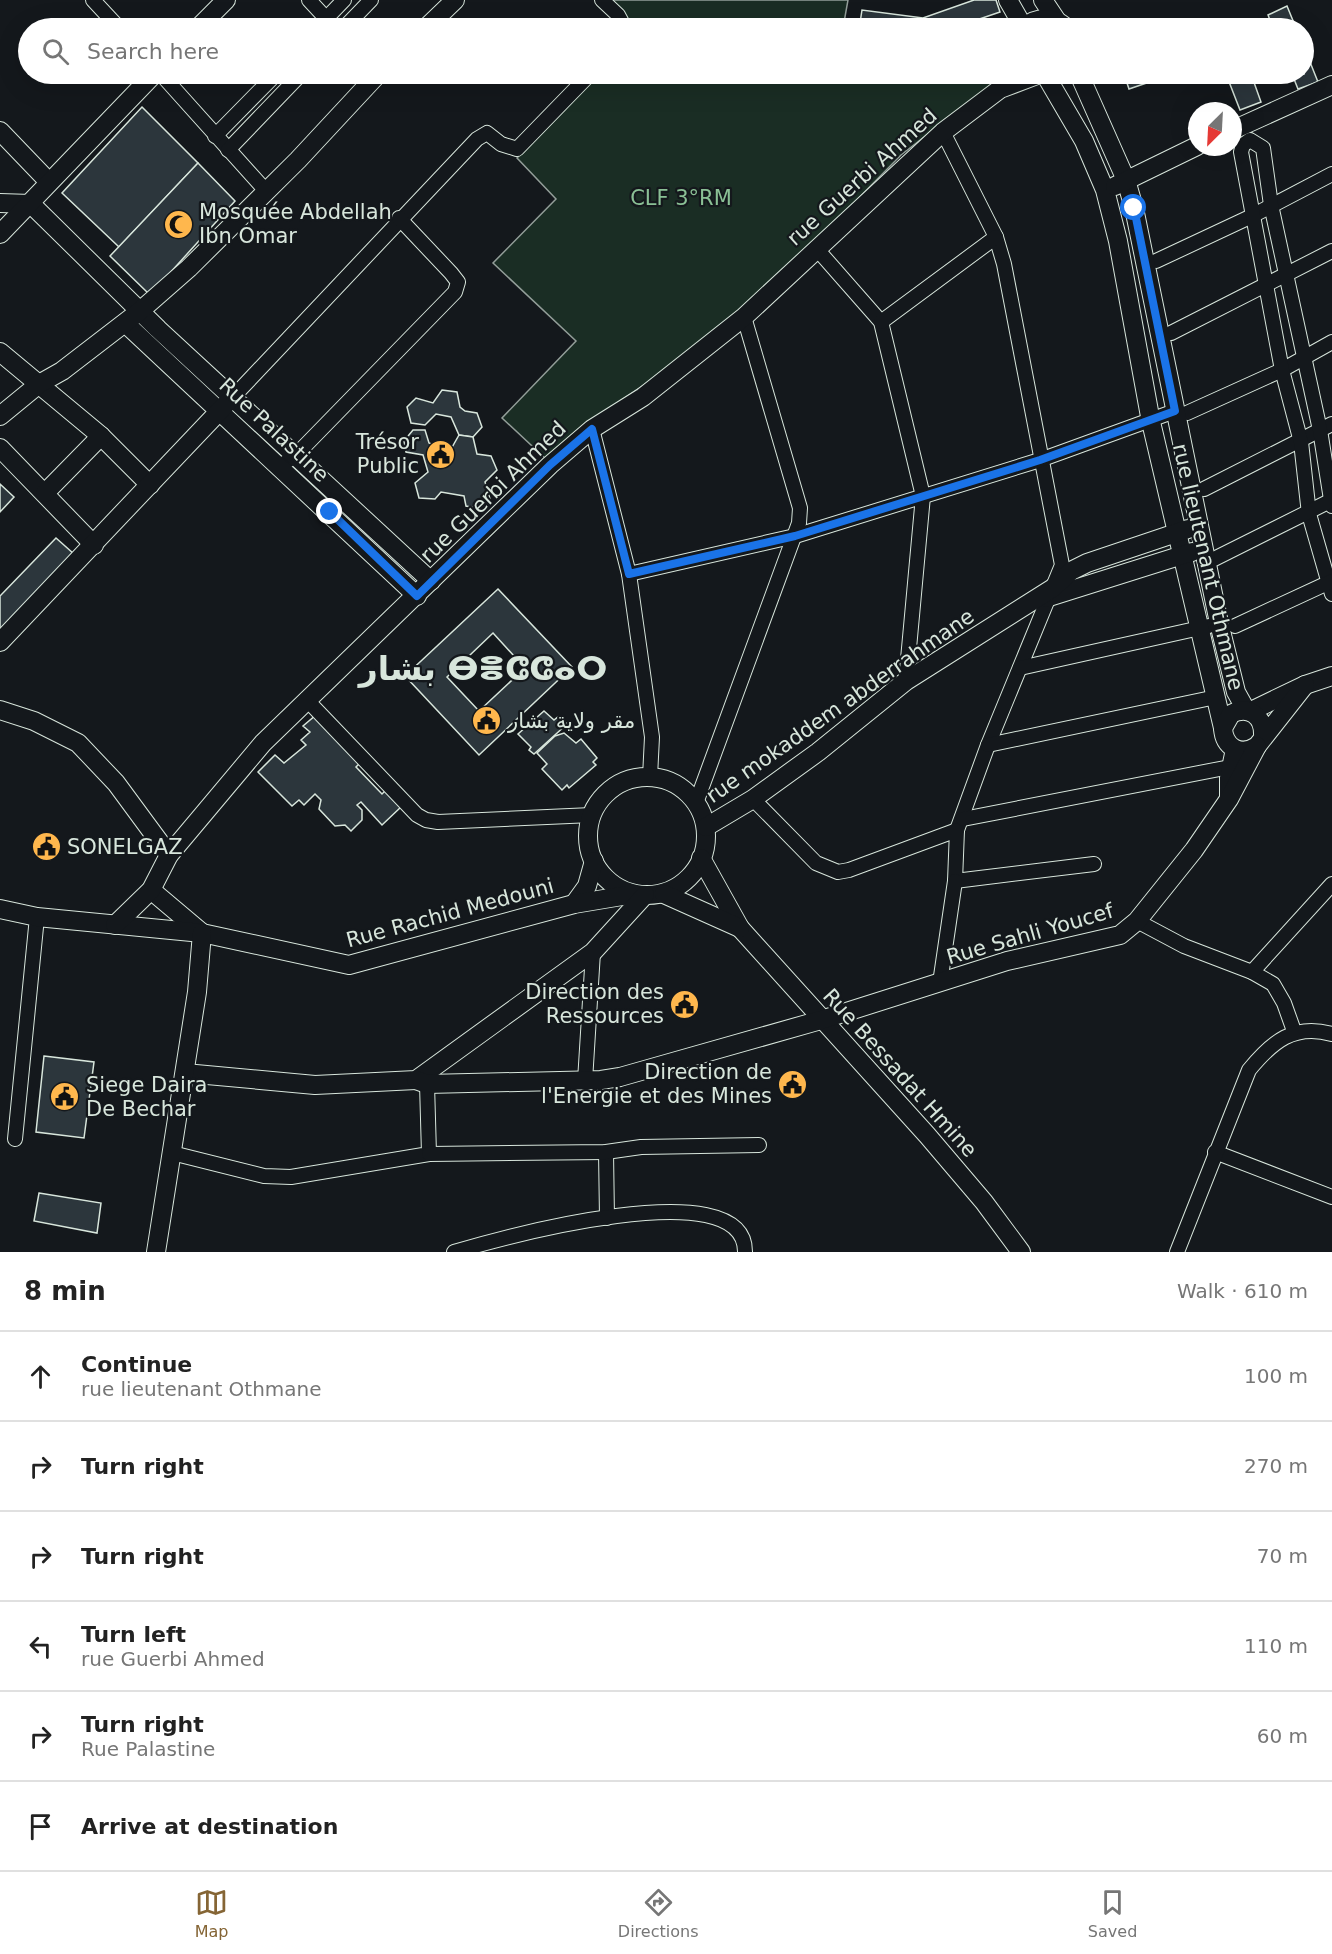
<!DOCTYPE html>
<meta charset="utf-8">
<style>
:root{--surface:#fff;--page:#f6f6f6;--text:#222;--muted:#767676;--line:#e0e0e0;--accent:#856535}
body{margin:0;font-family:"DejaVu Sans",Vazirmatn,"Noto Sans Tifinagh",sans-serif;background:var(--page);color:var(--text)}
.compass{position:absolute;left:1188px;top:102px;width:54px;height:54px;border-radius:50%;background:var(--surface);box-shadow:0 6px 24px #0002;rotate:204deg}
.stop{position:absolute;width:18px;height:18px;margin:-14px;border:4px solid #1a73e8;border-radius:50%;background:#fff}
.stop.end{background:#1a73e8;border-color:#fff;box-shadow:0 2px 6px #0008}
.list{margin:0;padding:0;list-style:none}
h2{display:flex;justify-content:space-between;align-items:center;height:78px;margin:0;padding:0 24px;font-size:26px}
h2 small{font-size:20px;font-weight:400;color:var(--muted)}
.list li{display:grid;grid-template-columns:39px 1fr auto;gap:18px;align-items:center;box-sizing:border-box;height:90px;padding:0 24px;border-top:2px solid var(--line)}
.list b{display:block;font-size:22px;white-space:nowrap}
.list p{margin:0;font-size:20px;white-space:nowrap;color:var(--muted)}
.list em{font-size:20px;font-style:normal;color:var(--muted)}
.icon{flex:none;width:33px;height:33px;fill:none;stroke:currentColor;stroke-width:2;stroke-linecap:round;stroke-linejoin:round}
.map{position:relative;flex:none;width:1332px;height:1252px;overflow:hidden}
.search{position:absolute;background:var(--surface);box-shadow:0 6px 24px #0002;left:18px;right:18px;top:18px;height:66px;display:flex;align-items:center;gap:15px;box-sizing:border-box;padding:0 21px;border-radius:33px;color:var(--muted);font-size:22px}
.sheet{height:618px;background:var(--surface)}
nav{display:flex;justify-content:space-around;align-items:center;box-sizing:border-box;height:84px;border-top:2px solid var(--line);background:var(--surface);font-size:16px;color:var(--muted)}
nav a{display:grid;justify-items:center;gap:3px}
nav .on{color:var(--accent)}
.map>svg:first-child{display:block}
</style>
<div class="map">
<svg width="1332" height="1252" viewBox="0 0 1332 1252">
<rect width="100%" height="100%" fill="#14181c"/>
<g fill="#1a2d24" stroke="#939e99" stroke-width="1.5">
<polygon points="609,0 848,0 843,28 630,28 630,22"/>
<polygon points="596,74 996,74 992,84 901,155 779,279 694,351 583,426 546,459 502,418 576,341 493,263 556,199 517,158"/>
</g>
<g fill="#2c363c" stroke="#d8e6dc" stroke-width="1.5" fill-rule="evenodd">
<polygon points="974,0 996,0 1000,12 953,28 902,28 860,23 862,10 923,18"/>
<polygon points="1287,6 1296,28 1273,28 1268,15"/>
<polygon points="1304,47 1318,82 1298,89 1292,74 1304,74"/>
<polygon points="1124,74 1173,74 1129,89"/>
<polygon points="1226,74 1251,74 1261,102 1240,110"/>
<polygon points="142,107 198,163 119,247 62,193"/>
<polygon points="198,163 235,201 150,295 110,256"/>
<polygon points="442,390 457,392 460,407 465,411 477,413 482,427 473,437 459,435 451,417 436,414 425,425 411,423 407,407 416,398 433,403"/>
<polygon points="413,430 425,430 429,443 445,450 451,449 459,435 473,437 477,454 491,456 497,470 485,482 490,499 480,509 466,506 464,496 441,492 435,499 419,498 415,483 428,472 423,455 406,452 404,441"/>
<polygon points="0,484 14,497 0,512"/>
<polygon points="56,538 74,554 0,632 0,596"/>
<path d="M498,589L572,667L479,755L405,676ZM493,633L525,668L479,711L447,677Z"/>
<polygon points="544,711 554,720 559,716 567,724 534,754 529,750 531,747 518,734"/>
<polygon points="316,715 361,762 356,767 382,794 387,789 402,806 382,825 361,802 357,805 362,810 362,820 351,831 345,825 335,826 319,809 321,800 315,794 304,805 299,800 292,806 258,772 275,755 284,763 306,745 301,740 310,732 303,726"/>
<polygon points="564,733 576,743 581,739 597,758 593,762 596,765 569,788 567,785 562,790 542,769 547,764 537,753 555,736"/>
<polygon points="44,1056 94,1062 84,1138 36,1132"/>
<polygon points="39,1193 101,1203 97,1233 34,1221"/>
</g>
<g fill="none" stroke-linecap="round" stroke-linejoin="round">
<defs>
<g id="street">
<polyline points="93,0 119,28"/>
<polyline points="309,0 335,28"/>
<polyline points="602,0 618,15 625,28"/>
<polyline points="317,28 344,0"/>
<polyline points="344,28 371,0"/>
<polyline points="161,74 266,191"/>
<polyline points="943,132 996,237 1004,264 1062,565 988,745 957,830"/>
<polyline points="215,136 276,74"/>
<polyline points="228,150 301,74"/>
<polyline points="816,248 881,322 923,496 906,681"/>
<polyline points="1156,261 1252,216 1332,174"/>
<polyline points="881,322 996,237"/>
<polyline points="1171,333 1332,251"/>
<polyline points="234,396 477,139 487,133 501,144 517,149 590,74"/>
<polyline points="1187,413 1282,370 1332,342"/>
<polyline points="592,429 629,574 652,737 650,777"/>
<polyline points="280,466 295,456 455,292 458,282 451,273 399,218"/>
<polyline points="1204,489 1332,424"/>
<polyline points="1332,506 1320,430 1271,205 1263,148 1250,140 1243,145 1241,152 1282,370 1301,442 1309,514 1332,594"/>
<polyline points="1214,559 1332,500"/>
<polyline points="629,574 795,536 1040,460 1175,411"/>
<polyline points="1235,626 1332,581"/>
<polyline points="1020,668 1209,626"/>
<polyline points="306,699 417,815 426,820 438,822 592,815"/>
<polyline points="988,745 1216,697"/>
<polyline points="753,799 816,863 838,872 849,870 957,830 955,881 1094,864"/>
<polyline points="696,803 799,523 800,508 744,317"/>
<polyline points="963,819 1230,767"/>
<polyline points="1137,921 1184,946 1252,972 1273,984 1284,1003 1294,1031"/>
<polyline points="1252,972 1332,884"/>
<polyline points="940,983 955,881"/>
<polyline points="585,1081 593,952"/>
<polyline points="15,1139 37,917"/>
<polyline points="606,1152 607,1218"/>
<polyline points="1215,1152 1332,1197"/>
<polyline points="172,1153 264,1176 291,1177 429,1154 427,1084"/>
<polyline points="429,1154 606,1152 641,1147 759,1145"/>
<path d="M454,1252C498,1239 746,1169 745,1252"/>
<path d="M1177,1252L1249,1070C1272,1042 1294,1023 1332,1034"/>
</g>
<g id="secondary">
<polyline points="1008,0 1024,28"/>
<polyline points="1043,0 1057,21"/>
<polyline points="198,28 226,0"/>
<polyline points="426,28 455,0"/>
<path d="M1023,28C1037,16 1053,16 1067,28"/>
<polyline points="1079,74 1126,180 1134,208 1219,623 1236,692 1246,710"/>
<polyline points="1046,76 1084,141 1105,190 1118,241 1151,422 1223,728"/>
<polyline points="1233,130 1332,85"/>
<polyline points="0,131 49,182"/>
<polyline points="1115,186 1197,146"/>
<polyline points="0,203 31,204"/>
<polyline points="31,204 158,329 431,581"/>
<polyline points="0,234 154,74"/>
<polyline points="125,323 417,596"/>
<polyline points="0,352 101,436 150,485"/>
<polyline points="0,416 39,384 62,371 140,311 189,268 298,160 378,74"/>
<polyline points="0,448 94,545"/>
<polyline points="45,493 101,436"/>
<polyline points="1046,598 1192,552"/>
<polyline points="0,642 228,402"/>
<polyline points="0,710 34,721 78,743 116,783 169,855"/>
<polyline points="1251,711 1305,685 1332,676"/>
<path d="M1263,736C1264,716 1249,705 1231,714L1223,728C1224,747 1240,757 1257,746L1305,685"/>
<circle cx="647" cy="836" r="59"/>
<polyline points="1229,798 1229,778 1235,749"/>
<polyline points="706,827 753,799 818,752 906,681 1053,588 1071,571 1087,563 1188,529"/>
<polyline points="701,858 740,928 927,1135 984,1202 1021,1252"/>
<polyline points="151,890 202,933"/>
<polyline points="664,894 740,928"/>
<polyline points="574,904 587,886 594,861"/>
<polyline points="0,909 37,917 202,933 349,965 574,904 634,894"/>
<polyline points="115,925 151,890 169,855 263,743 550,465 592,429 643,397 744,317 943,132 1000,89 1037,75"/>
<polyline points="185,1073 315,1085 416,1080 593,952 645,895"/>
<polyline points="416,1080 427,1084 601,1080 620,1077 821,1020 1007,961 1120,935 1137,921 1194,850 1229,799 1257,746"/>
<polyline points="156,1252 197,992 202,933"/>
</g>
</defs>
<use href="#street" stroke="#d8e6dc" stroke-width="16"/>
<use href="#secondary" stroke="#d8e6dc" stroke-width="20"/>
<use href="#street" stroke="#14181c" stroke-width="14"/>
<use href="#secondary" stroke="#14181c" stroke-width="18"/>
</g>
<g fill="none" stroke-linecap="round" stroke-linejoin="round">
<polyline stroke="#1a73e8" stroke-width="8" points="330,512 417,596 550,465 592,429 629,574 795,536 1040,460 1175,411 1134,208"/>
</g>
<defs>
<symbol id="mosque-disc" viewBox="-11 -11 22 22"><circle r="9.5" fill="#ffb74d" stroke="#14181c"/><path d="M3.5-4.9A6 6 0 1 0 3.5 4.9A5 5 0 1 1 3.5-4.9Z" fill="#111"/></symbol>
<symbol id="civic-disc" viewBox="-11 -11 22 22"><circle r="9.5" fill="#ffb74d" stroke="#14181c"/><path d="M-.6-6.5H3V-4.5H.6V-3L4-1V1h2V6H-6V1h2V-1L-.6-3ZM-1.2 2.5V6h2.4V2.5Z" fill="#111"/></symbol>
</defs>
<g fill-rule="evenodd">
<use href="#mosque-disc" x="162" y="208" width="33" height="33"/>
<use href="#civic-disc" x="424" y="438" width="33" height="33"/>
<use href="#civic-disc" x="470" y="704" width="33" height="33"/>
<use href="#civic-disc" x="30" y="830" width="33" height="33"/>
<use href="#civic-disc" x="668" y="988" width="33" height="33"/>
<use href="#civic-disc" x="776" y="1068" width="33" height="33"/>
<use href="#civic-disc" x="48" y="1080" width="33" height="33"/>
</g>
<g text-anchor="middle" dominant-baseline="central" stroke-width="4.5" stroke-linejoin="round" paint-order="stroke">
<g font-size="21" fill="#d8e6dc" stroke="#14181c">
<text transform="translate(862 177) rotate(-42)">rue Guerbi Ahmed</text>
<text transform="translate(274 430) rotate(43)">Rue Palastine</text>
<text transform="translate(493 492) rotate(-44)">rue Guerbi Ahmed</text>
<text transform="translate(1208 567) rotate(77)">rue lieutenant Othmane</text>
<text transform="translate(840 706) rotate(-35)">rue mokaddem abderrahmane</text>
<text transform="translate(450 913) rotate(-15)">Rue Rachid Medouni</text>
<text transform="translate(1030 934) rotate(-16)">Rue Sahli Youcef</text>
<text transform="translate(900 1073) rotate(48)">Rue Bessadat Hmine</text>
</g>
<g font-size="21" fill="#8ac095" stroke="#14181c">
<text x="681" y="198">CLF 3°RM</text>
</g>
<g font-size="21" fill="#d8e6dc" stroke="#14181c" text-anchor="start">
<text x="199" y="212">Mosquée Abdellah<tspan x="199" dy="24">Ibn Omar</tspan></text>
<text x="419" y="442" text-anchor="end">Trésor<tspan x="419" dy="24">Public</tspan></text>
<text x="508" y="721">مقر ولاية بشار</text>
<text x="67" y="847">SONELGAZ</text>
<text x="664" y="992" text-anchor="end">Direction des<tspan x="664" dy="24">Ressources</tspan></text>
<text x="772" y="1072" text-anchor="end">Direction de<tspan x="772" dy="24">l'Energie et des Mines</tspan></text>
<text x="86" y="1085">Siege Daira<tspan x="86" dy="24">De Bechar</tspan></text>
</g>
<g font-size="33" font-weight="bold" fill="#d8e6dc" stroke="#14181c">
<text x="483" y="668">بشار ⴱⴻⵛⵛⴰⵔ</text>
</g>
</g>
</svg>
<svg class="compass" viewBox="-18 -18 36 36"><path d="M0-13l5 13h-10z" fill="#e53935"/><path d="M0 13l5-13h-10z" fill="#767676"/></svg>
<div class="stop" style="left:1134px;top:208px"></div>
<div class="stop end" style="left:330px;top:512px"></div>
<div class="search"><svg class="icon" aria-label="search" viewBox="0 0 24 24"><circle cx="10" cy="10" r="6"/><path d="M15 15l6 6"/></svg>Search here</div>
</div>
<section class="sheet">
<h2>8 min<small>Walk · 610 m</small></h2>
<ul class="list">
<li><svg class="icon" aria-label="ahead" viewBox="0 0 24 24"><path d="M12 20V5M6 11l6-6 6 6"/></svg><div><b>Continue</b><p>rue lieutenant Othmane</p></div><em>100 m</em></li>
<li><svg class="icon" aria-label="right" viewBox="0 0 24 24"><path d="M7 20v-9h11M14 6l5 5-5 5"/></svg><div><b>Turn right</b></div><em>270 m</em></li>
<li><svg class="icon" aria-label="right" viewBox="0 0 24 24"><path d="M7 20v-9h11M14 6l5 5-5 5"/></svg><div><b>Turn right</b></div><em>70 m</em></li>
<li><svg class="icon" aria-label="left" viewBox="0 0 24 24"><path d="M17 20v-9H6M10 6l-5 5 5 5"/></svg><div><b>Turn left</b><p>rue Guerbi Ahmed</p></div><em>110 m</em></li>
<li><svg class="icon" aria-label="right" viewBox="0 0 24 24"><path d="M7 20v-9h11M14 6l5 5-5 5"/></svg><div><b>Turn right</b><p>Rue Palastine</p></div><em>60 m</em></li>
<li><svg class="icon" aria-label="arrive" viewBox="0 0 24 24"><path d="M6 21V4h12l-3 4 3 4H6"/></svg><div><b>Arrive at destination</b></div></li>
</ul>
</section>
<nav>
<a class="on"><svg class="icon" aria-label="map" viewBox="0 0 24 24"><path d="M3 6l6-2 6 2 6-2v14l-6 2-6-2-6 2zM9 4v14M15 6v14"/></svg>Map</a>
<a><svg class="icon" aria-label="directions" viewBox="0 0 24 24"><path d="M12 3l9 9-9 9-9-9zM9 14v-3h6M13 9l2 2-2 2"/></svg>Directions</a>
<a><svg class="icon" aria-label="saved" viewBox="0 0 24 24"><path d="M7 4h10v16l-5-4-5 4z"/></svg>Saved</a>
</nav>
